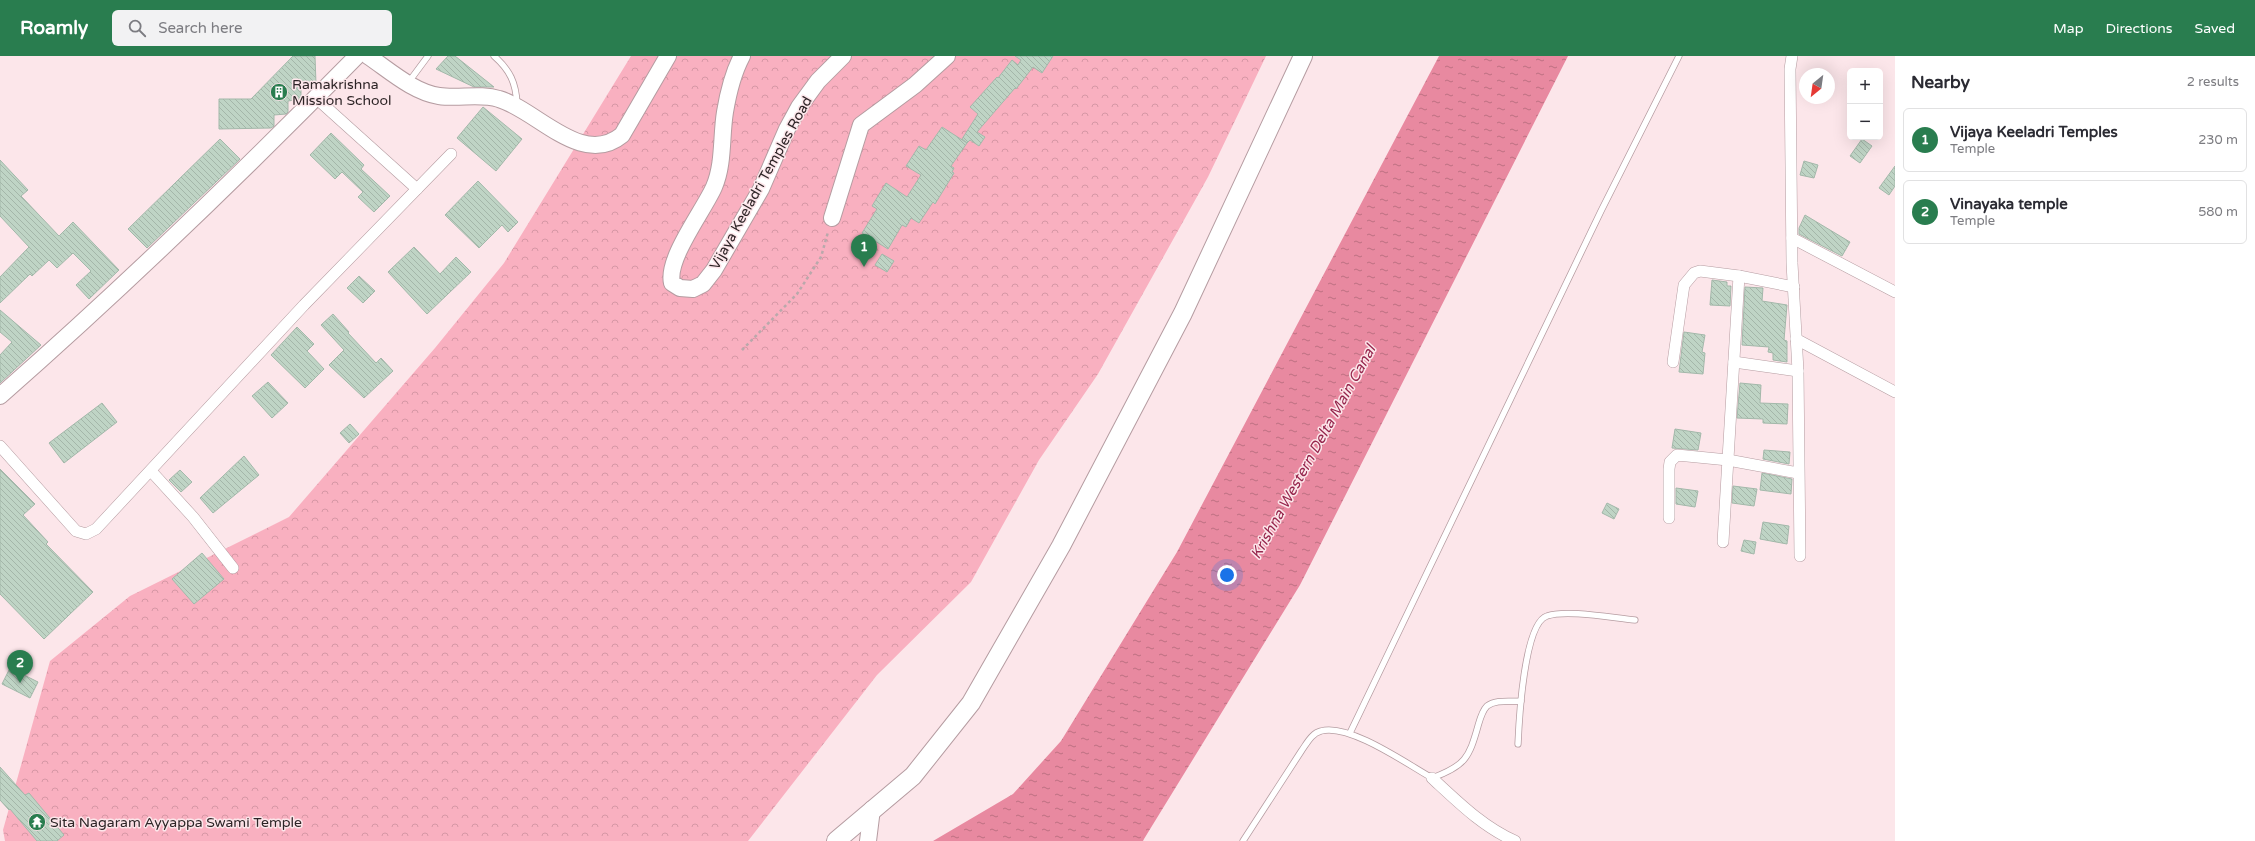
<!DOCTYPE html>
<meta charset="utf-8">
<style>
:root{--surface:#fff;--page:#f2f2f3;--text:#2b2b33;--muted:#7c7c81;--line:#e1e1e2;--accent:#297d4f}
body{margin:0;font-family:"Varela Round",sans-serif;background:var(--page);color:var(--text)}
.controls{position:absolute;right:12px;top:12px;display:grid;overflow:hidden;border-radius:6px;box-shadow:0 4px 16px #0002}
.controls button{width:36px;height:36px;display:grid;place-items:center;padding:0;border:0;border-bottom:1px solid var(--line);background:var(--surface);color:var(--text);font:20px sans-serif}
.compass{position:absolute;left:1799px;top:12px;width:36px;height:36px;border-radius:50%;background:var(--surface);box-shadow:0 4px 16px #0002;rotate:209deg}
.you{position:absolute;left:1227px;top:519px;width:14px;height:14px;margin:-10px;border:3px solid #fff;border-radius:50%;background:#1a73e8;box-shadow:0 0 0 6px #1a73e833}
.badge{display:grid;place-items:center;width:26px;height:26px;border-radius:50%;background:var(--accent);color:#fff;font-size:13px;font-weight:700}
.pin{position:absolute;translate:-50% -33px;filter:drop-shadow(0 1px 2px #0008)}
.pin::after{content:'';position:absolute;top:21px;width:14px;height:12px;background:inherit;clip-path:polygon(0 0,100% 0,50% 100%)}
.list{margin:0;padding:0;list-style:none}
h2{display:flex;justify-content:space-between;align-items:center;height:52px;margin:0;padding:0 16px;font-size:17px}
h2 small{font-size:13px;font-weight:400;color:var(--muted)}
.list li{display:grid;grid-template-columns:26px 1fr auto;gap:12px;align-items:center;box-sizing:border-box;height:64px;margin:0 8px 8px;padding:0 8px;border:1px solid var(--line);border-radius:6px}
.list b{display:block;font-size:15px;white-space:nowrap}
.list p{margin:0;font-size:13px;white-space:nowrap;color:var(--muted)}
.list em{font-size:13px;font-style:normal;color:var(--muted)}
.icon{flex:none;width:22px;height:22px;fill:none;stroke:currentColor;stroke-width:2;stroke-linecap:round;stroke-linejoin:round}
.map{position:relative;flex:none;width:1895px;height:785px;overflow:hidden}
header{display:flex;align-items:center;gap:24px;box-sizing:border-box;height:56px;padding:0 20px;background:var(--accent);color:#fff}
header strong{font-size:19px}
nav{display:flex;gap:22px;margin-inline-start:auto;font-size:14px}
.search{width:280px;height:36px;background:var(--page);display:flex;align-items:center;gap:10px;box-sizing:border-box;padding:0 14px;border-radius:6px;color:var(--muted);font-size:15px}
main{display:flex}
aside{flex:1;background:var(--surface)}
.map>svg:first-child{display:block}
</style>
<header>
<strong>Roamly</strong>
<div class="search"><svg class="icon" aria-label="search" viewBox="0 0 24 24"><circle cx="10" cy="10" r="6"/><path d="M15 15l6 6"/></svg>Search here</div>
<nav><a>Map</a><a>Directions</a><a>Saved</a></nav>
</header>
<main>
<div class="map">
<svg width="1895" height="785" viewBox="0 0 1895 785">
<defs>
<pattern id="forest-crowns" width="20" height="18" patternUnits="userSpaceOnUse"><rect width="20" height="18" fill="#f9b0c0"/><path d="M2 6a3 3 0 1 1 6 0M12 15a3 3 0 1 1 6 0" fill="none" stroke="#d697a5"/></pattern>
<pattern id="water-ripples" width="26" height="14" patternUnits="userSpaceOnUse"><rect width="26" height="14" fill="#e889a0"/><path d="M2 4q2-2 4 0t4 0M15 11q2-2 4 0t4 0" fill="none" stroke="#bc7082"/></pattern>
<pattern id="building-back-hatch" width="6" height="6" patternUnits="userSpaceOnUse"><rect width="6" height="6" fill="#bfd4c5"/><path d="M-1 5l2 2M0 0l6 6M5-1l2 2" fill="none" stroke="#a4b6a9"/></pattern>
</defs>
<rect width="100%" height="100%" fill="#fce6ea"/>
<polygon fill="url(#forest-crowns)" points="631,0 1266,0 1208,121 1098,318 1039,404 971,526 877,619 748,785 5,785 3,774 50,605 130,540 289,461 435,292 504,207"/>
<polygon fill="url(#water-ripples)" points="1439,0 1568,0 1300,529 1144,783 1143,785 933,785 1013,738 1061,685 1177,496"/>
<g fill="url(#building-back-hatch)" stroke="#a3b8aa">
<polygon points="293,0 315,0 316,28 301,30 301,43 288,45 288,56 286,58 274,59 274,70 271,72 219,73 219,43 251,43"/>
<polygon points="448,0 455,0 494,31 474,31 436,13"/>
<polygon points="1015,0 1053,0 1042,17 1033,11 1016,33 1015,32 977,76 985,81 979,90 970,84 967,87 962,83 978,58 970,51 997,21 998,22 1012,4 1018,9 1021,4"/>
<polygon points="483,51 522,83 496,115 457,82"/>
<polygon points="942,71 967,87 951,110 954,112 952,116 954,117 935,148 933,146 919,167 911,162 906,171 902,169 888,193 862,177 877,153 872,150 886,127 907,141 921,119 906,110 919,90 926,94"/>
<polygon points="331,77 364,109 361,113 390,140 374,156 358,141 363,136 342,116 335,123 310,99"/>
<polygon points="220,83 240,103 147,192 128,173"/>
<polygon points="1862,83 1872,90 1860,107 1850,100"/>
<polygon points="0,104 28,134 21,140 59,180 73,166 119,214 89,243 76,229 91,215 73,197 57,212 49,204 32,220 30,218 0,247 0,221 29,191 0,160"/>
<polygon points="1804,105 1818,109 1814,122 1800,119"/>
<polygon points="1895,110 1895,130 1889,139 1879,132"/>
<polygon points="478,125 518,166 508,176 502,169 479,192 445,159"/>
<polygon points="1805,159 1850,186 1842,200 1799,178 1799,172"/>
<polygon points="414,191 440,218 456,201 471,216 427,258 388,216"/>
<polygon points="882,198 894,205 887,216 875,209"/>
<polygon points="359,220 375,235 363,247 347,232"/>
<polygon points="1712,224 1727,226 1727,230 1731,230 1730,250 1710,249"/>
<polygon points="1745,231 1763,232 1762,245 1787,249 1784,284 1787,285 1787,306 1773,304 1773,297 1768,296 1769,291 1742,289"/>
<polygon points="0,254 41,289 0,327 0,299 12,286 0,276"/>
<polygon points="333,258 349,276 348,277 376,307 381,302 393,315 364,342 329,309 344,294 321,269"/>
<polygon points="297,271 314,288 307,295 324,313 305,332 271,299"/>
<polygon points="1684,276 1705,279 1702,296 1705,297 1703,318 1679,316"/>
<polygon points="268,326 288,347 272,362 252,340"/>
<polygon points="1740,327 1761,329 1760,347 1788,348 1787,368 1763,367 1763,363 1737,362"/>
<polygon points="102,347 117,366 64,407 49,387"/>
<polygon points="350,368 359,378 349,387 340,377"/>
<polygon points="1675,373 1701,377 1698,394 1672,392"/>
<polygon points="1764,394 1790,396 1789,408 1763,403"/>
<polygon points="244,400 259,419 213,457 200,442"/>
<polygon points="0,413 35,448 23,459 48,486 46,488 93,536 44,583 0,538"/>
<polygon points="180,414 192,426 181,436 169,424"/>
<polygon points="1762,417 1792,423 1791,438 1760,434"/>
<polygon points="1733,430 1757,433 1754,450 1732,447"/>
<polygon points="1676,432 1698,435 1695,451 1676,448"/>
<polygon points="1607,447 1619,453 1614,463 1602,457"/>
<polygon points="1763,466 1789,470 1787,488 1760,483"/>
<polygon points="1744,484 1756,486 1754,498 1741,495"/>
<polygon points="202,497 224,523 194,548 172,523"/>
<polygon points="10,612 38,626 30,642 2,628"/>
<polygon points="0,711 25,739 29,737 64,779 57,785 37,785 10,753 9,754 0,744"/>
</g>
<g fill="none" stroke-linecap="round" stroke-linejoin="round">
<defs>
<g id="lane">
<path d="M494,0C510,14 516,27 517,48"/>
<polyline points="408,27 428,0"/>
<polyline points="1350,677 1601,155 1679,0"/>
<path d="M1518,688C1519,665 1524,567 1547,560C1566,553 1613,562 1635,564"/>
<path d="M1243,785L1302,694C1307,687 1312,677 1321,675C1349,667 1407,708 1432,722C1465,710 1469,702 1478,670C1480,663 1482,655 1487,650C1496,643 1510,646 1521,645"/>
</g>
<g id="street">
<polyline points="1792,0 1790,13 1792,207 1798,315 1800,500"/>
<polyline points="316,42 417,133"/>
<polyline points="1792,182 1895,236"/>
<polyline points="1796,283 1895,336"/>
<polyline points="1673,306 1684,229 1694,217 1700,215 1739,220 1794,231"/>
<polyline points="1734,306 1798,315"/>
<polyline points="0,390 76,475 86,478 96,473 304,249 451,98"/>
<polyline points="151,415 193,461 233,512"/>
<polyline points="1669,462 1669,413 1670,406 1677,399 1728,404 1798,417"/>
<polyline points="1723,486 1739,220"/>
<path d="M1432,722C1458,746 1483,771 1515,785"/>
</g>
<g id="secondary">
<path d="M368,0C389,14 413,36 439,40C459,43 480,37 499,43C537,54 582,112 622,79L668,0"/>
<path d="M742,0C734,15 728,38 725,56C721,80 724,108 714,131C704,154 666,203 672,227L680,232L693,233L703,228L714,214L761,133L787,73L799,51L818,25L843,0"/>
<polyline points="832,162 861,69 915,29 947,0"/>
<path d="M0,340C124,231 242,117 357,0"/>
<polyline points="868,785 872,753"/>
</g>
<polyline id="primary" points="836,785 913,720 971,647 1061,490 1183,257 1303,0"/>
</defs>
<use href="#lane" stroke="#b59ca1" stroke-width="7"/>
<use href="#street" stroke="#b59ca1" stroke-width="12"/>
<use href="#secondary" stroke="#b59ca1" stroke-width="18"/>
<use href="#primary" stroke="#b59ca1" stroke-width="20"/>
<polyline stroke="#baa8ab" stroke-width="2.5" stroke-dasharray="3 3" stroke-linecap="butt" points="742,294 797,238 821,201 828,176"/>
<use href="#lane" stroke="#fff" stroke-width="5.5"/>
<use href="#street" stroke="#fff" stroke-width="11"/>
<use href="#secondary" stroke="#fff" stroke-width="16"/>
<use href="#primary" stroke="#fff" stroke-width="18"/>
</g>
<defs>
<symbol id="building-disc" viewBox="-11 -11 22 22"><circle r="9.5" fill="#297d4f" stroke="#fce6ea"/><path d="M-4-6H4V6H1V3H-1V6H-4ZM-2.5-4.3h1.7v1.8h-1.7ZM.8-4.3h1.7v1.8H.8ZM-2.5-1h1.7V.8h-1.7ZM.8-1h1.7V.8H.8Z" fill="#fff"/></symbol>
<symbol id="temple-disc" viewBox="-11 -11 22 22"><circle r="9.5" fill="#297d4f" stroke="#fce6ea"/><path d="M0-6L5-2H3V0L6.5 2.5H4V6H1.5V3h-3V6H-4V2.5H-6.5L-3 0V-2H-5Z" fill="#fff"/></symbol>
</defs>
<g fill-rule="evenodd">
<use href="#building-disc" x="269" y="26" width="20" height="20"/>
<use href="#temple-disc" x="27" y="756" width="20" height="20"/>
</g>
<g text-anchor="middle" dominant-baseline="central" stroke-width="3" stroke-linejoin="round" paint-order="stroke">
<g font-size="14" fill="#2d2426" stroke="#fce6ea" text-anchor="start">
<text x="292" y="28">Ramakrishna<tspan x="292" dy="16">Mission School</tspan></text>
<text x="50" y="766">Sita Nagaram Ayyappa Swami Temple</text>
</g>
<g font-size="14" fill="#2d2426" stroke="#fce6ea">
<text transform="translate(761 127) rotate(-61)">Vijaya Keeladri Temples Road</text>
</g>
<g font-size="15" font-style="italic" fill="#96264d" stroke="#fce6ea">
<text transform="translate(1313 396) rotate(-61)">Krishna Western Delta Main Canal</text>
</g>
</g>
</svg>
<div class="controls">
<button>+</button>
<button>−</button>
</div>
<svg class="compass" viewBox="-18 -18 36 36"><path d="M0-13l5 13h-10z" fill="#e53935"/><path d="M0 13l5-13h-10z" fill="#7c7c81"/></svg>
<div class="you"></div>
<div class="pin badge" style="left:864px;top:211px">1</div>
<div class="pin badge" style="left:20px;top:627px">2</div>
</div>
<aside>
<h2>Nearby<small>2 results</small></h2>
<ul class="list">
<li><span class="badge">1</span><div><b>Vijaya Keeladri Temples</b><p>Temple</p></div><em>230 m</em></li>
<li><span class="badge">2</span><div><b>Vinayaka temple</b><p>Temple</p></div><em>580 m</em></li>
</ul>
</aside>
</main>
